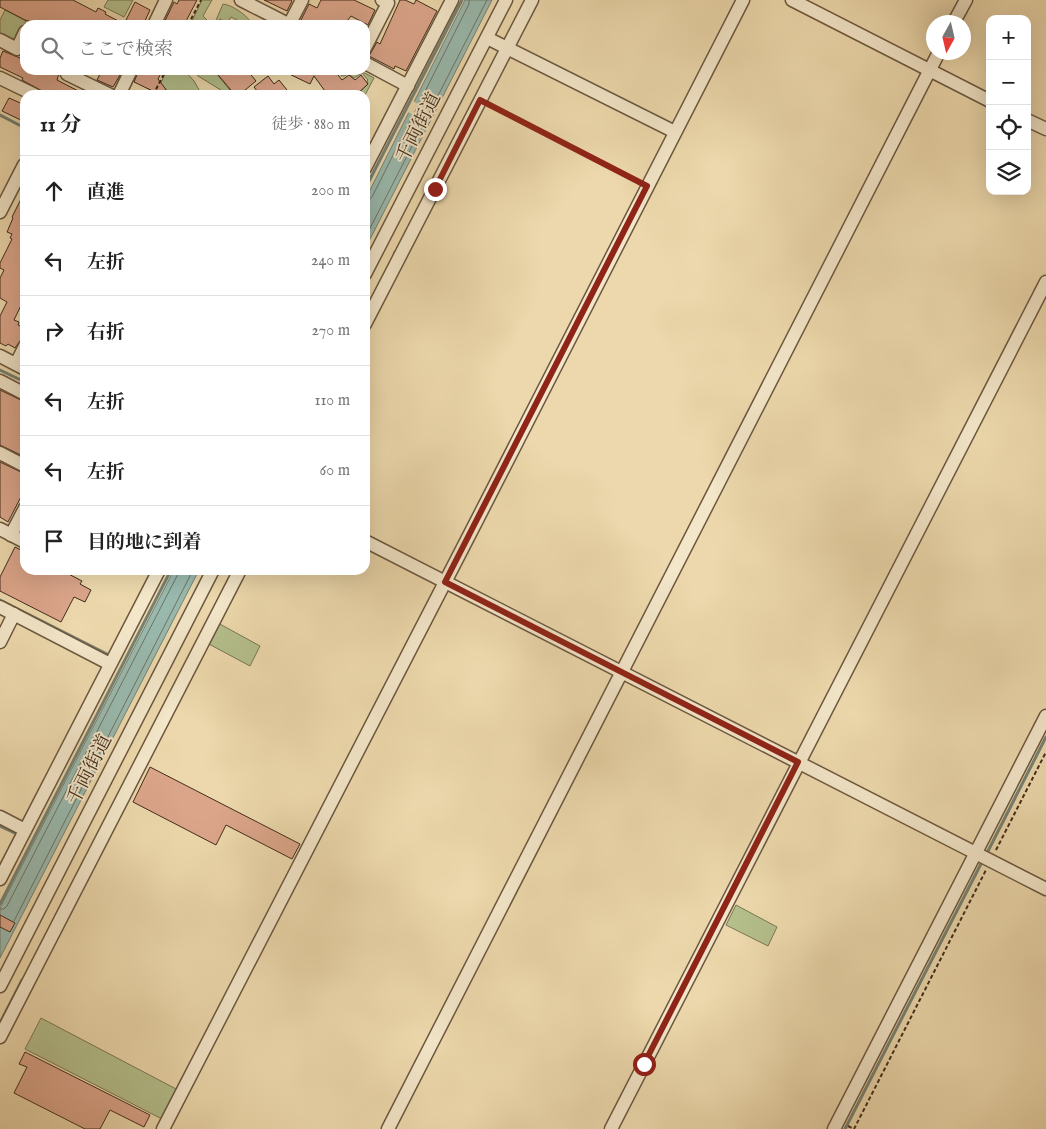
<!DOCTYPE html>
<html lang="ja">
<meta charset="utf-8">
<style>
:root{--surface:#fff;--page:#f2f2f2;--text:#222;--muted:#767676;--line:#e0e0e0}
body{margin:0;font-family:"IM FELL English","Noto Serif JP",serif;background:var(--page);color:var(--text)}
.controls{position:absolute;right:15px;top:15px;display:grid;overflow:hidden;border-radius:10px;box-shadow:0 5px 20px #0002}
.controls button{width:45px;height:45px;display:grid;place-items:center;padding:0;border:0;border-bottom:1px solid var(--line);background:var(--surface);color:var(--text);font:25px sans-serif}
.compass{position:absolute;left:926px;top:15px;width:45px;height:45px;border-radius:50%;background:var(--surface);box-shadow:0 5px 20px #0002;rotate:188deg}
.stop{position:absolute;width:15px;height:15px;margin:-11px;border:4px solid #8f2418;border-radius:50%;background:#fff}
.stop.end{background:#8f2418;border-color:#fff;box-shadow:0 1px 5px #0008}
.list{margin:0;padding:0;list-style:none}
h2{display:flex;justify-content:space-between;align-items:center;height:65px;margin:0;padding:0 20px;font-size:21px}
h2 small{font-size:16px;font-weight:400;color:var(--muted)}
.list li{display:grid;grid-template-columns:32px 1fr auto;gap:15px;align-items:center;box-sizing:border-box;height:70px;padding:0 20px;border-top:1px solid var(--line)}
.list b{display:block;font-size:19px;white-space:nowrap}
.list em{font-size:16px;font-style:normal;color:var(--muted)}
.icon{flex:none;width:28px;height:28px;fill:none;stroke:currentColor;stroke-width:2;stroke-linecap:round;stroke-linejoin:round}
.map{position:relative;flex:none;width:1046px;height:1129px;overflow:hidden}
.search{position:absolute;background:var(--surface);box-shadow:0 5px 20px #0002;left:20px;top:20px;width:350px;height:55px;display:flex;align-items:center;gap:12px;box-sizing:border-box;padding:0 18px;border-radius:15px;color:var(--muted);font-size:19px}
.panel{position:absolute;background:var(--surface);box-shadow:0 5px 20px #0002;left:20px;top:90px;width:350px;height:485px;border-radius:15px}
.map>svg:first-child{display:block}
</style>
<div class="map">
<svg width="1046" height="1129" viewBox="0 0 1046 1129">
<rect width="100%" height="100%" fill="#ecd8ac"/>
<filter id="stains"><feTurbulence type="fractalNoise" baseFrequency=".004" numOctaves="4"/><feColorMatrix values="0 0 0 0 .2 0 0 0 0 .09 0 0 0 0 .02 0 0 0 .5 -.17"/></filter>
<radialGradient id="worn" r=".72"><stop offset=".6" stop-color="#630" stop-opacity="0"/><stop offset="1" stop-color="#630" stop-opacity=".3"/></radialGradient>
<g fill="#b4bf8c" stroke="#7b7654">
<polygon points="108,0 133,0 124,17 104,7"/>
<polygon points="202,0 212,0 203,16 208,21 205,25 190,25"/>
<path d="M223,4C232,5 245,14 250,21L249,24L247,25L231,17L227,23L220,19L217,25H214Z"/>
<polygon points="5,10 26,21 17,41 11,41 0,36 0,20"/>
<polygon points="167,70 184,70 194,81 202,95 178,95 176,91 170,95 165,88 155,95"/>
<polygon points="194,70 209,70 213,75 216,73 234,95 229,95 198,76"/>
<polygon points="343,70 359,70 374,78 365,95 357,95 368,84 367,81 368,80 362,73 354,78 348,74 344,76 341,76 341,74"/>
<polygon points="218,623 260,646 250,666 207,643"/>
<polygon points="736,905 777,927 768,946 726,925"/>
<polygon points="41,1018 178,1090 162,1119 25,1049"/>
</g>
<g fill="#99b9ae" stroke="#768173">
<polygon points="465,0 492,0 365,249 365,200"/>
<polygon points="174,570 199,570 0,958 0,908"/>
</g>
<polygon fill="#ecd8ac" points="462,0 464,0 413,101 430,111 425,121 406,111"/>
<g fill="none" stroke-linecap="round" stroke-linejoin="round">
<g stroke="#6e7364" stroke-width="1">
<polyline points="365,200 369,200 372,197 469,4 469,0"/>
<polyline points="365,238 487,0"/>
<polyline points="0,909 4,909 7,906 178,574 178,570"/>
<polyline points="14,921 193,570"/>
</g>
<g stroke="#768173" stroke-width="3">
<polyline points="0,115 25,128"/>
<polyline points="365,189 462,0"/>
<polyline points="426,194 427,189 434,180"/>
<polyline points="392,262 395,252 397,251"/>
<polyline points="0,370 25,382"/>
<polyline points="0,600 107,654"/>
<polyline points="0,826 19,835"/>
<polyline points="986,855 1046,737"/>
<polyline points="0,904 171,570"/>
<polyline points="0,1023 22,980"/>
<polyline points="845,1129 983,860"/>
</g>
</g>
<g fill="#dba58a" stroke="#422d1b">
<polygon points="0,0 73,0 96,12 98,8 106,12 105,14 124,24 135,2 150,10 143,25 42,25 33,21 32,22 25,20 0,7"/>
<polygon points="179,0 197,0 184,25 163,25 174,2 177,4"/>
<polygon points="264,0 291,0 292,1 287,11"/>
<polygon points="321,0 354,0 375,10 368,25 351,16 344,25 311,25 301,20 309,4 317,8"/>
<polygon points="400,0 405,0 414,4 416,0 437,11 406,71 395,66 394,69 369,56 377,42 380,44"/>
<polygon points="3,51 25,60 25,70 60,70 57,80 86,95 50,95 42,91 22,80 23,78 0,67 0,58"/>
<polygon points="102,70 109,70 120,75 113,87 97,80"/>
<polygon points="139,70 163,70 158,79 170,95 161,95 134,82"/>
<polygon points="214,70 247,70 256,81 239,95 235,95"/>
<polygon points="281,70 334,70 342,80 349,75 355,80 361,75 368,84 356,95 333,95 325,91 314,76 310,84"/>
<polygon points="268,76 274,84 279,80 291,95 260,95 254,87"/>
<polygon points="9,98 25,105 25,122 2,111"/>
<polygon points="25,191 25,297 14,320 19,322 18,325 25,328 25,334 15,348 8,344 6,346 0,343 0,316 7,302 0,298 0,278 4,270 0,268 0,263 12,239 10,238 12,234 7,232 13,218 12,217"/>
<polygon points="0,390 25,402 25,457 0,445"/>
<polygon points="0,462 25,474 25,489 8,522 0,517"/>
<polygon points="15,547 25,552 25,570 61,570 82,581 80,584 91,590 85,602 74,597 61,622 0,591 0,577"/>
<polygon points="150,767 300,844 292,859 226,825 216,845 133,802"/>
<polygon points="0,915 15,923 10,932 0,927"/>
<polygon points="25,1052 150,1115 144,1127 110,1110 100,1129 85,1129 14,1093 27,1067 19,1064"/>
</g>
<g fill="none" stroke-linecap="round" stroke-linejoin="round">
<defs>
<g id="minor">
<polyline points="241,0 290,25"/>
<polyline points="792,0 990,101"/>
<polyline points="954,22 966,0"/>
<polyline points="154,25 166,0"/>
<polyline points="289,25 302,0"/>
<polyline points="487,38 675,132"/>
<polyline points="0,40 17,49 25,32"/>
<polyline points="365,48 388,3 382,0"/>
<polyline points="365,63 408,86"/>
<polyline points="69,70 67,74 110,95"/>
<polyline points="0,78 35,95"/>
<polyline points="119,95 131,70"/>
<polyline points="1027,120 1046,129"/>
<polyline points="365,168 452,0"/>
<polyline points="0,212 24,165"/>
<polyline points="365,274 506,0"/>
<polyline points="365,324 532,0"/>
<polyline points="0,356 25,369"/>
<polyline points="16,364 25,346"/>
<polyline points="0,381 25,394"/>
<polyline points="0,453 25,466"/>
<polyline points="0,529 25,542"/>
<polyline points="11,535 25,508"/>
<polyline points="365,541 1046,889"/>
<polyline points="0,607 110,664"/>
<polyline points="0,642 14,614"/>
<polyline points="0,817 25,830"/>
<polyline points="0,879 159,570"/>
<polyline points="0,986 213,570"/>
<polyline points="0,1037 240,570"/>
<polyline points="163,1129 475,524 743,0"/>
<polyline points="388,1129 939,52"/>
<polyline points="611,1129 1046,282"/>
<polyline points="834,1129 1046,716"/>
</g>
</defs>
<use href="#minor" stroke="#6c583f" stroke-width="15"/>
<g stroke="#422d1b" stroke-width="2" stroke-dasharray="4 2.5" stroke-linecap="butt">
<polyline points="188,25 201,0"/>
<polyline points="153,95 166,70"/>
<polyline points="491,106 638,182"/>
<polyline points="996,850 1046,752"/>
<polyline points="848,1126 854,1129 986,870"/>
</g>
<use href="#minor" stroke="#f3e6c9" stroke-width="12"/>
</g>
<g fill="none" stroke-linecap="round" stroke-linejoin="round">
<polyline stroke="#8f2418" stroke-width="6" points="435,189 480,100 647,186 445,582 798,762 644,1064"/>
</g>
<g text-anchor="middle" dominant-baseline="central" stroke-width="4" stroke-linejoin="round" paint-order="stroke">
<g font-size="19" fill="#422d1b" stroke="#f3e6c9">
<text transform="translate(419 128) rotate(-63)">千両街道</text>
<text transform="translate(90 770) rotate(-63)">千両街道</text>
</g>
</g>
<rect width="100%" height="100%" filter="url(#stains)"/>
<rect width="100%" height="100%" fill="url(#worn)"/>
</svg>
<div class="controls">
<button>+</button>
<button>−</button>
<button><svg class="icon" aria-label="locate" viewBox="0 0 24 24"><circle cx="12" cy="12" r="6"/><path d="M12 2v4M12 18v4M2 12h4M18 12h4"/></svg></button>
<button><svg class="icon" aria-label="layers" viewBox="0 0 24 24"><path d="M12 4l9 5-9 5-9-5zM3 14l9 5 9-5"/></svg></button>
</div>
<svg class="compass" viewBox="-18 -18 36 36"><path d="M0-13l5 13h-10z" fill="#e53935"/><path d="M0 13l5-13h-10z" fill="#767676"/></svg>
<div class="stop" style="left:644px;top:1064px"></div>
<div class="stop end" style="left:435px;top:189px"></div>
<div class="search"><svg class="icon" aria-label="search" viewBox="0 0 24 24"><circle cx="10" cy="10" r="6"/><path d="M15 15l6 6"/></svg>ここで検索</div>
<section class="panel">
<h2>11 分<small>徒歩 · 880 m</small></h2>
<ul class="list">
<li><svg class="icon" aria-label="ahead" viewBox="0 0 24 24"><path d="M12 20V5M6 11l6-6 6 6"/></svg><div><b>直進</b></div><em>200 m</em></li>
<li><svg class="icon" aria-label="left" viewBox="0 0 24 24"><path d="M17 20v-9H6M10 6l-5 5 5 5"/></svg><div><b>左折</b></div><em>240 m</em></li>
<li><svg class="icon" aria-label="right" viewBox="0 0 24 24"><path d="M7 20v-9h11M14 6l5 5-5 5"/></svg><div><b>右折</b></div><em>270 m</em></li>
<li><svg class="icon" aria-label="left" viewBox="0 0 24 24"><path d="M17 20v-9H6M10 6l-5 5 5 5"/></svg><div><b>左折</b></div><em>110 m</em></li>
<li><svg class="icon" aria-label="left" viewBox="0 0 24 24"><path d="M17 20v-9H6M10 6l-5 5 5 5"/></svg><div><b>左折</b></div><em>60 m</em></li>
<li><svg class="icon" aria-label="arrive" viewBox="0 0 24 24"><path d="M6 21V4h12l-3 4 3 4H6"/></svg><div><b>目的地に到着</b></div></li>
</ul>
</section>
</div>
